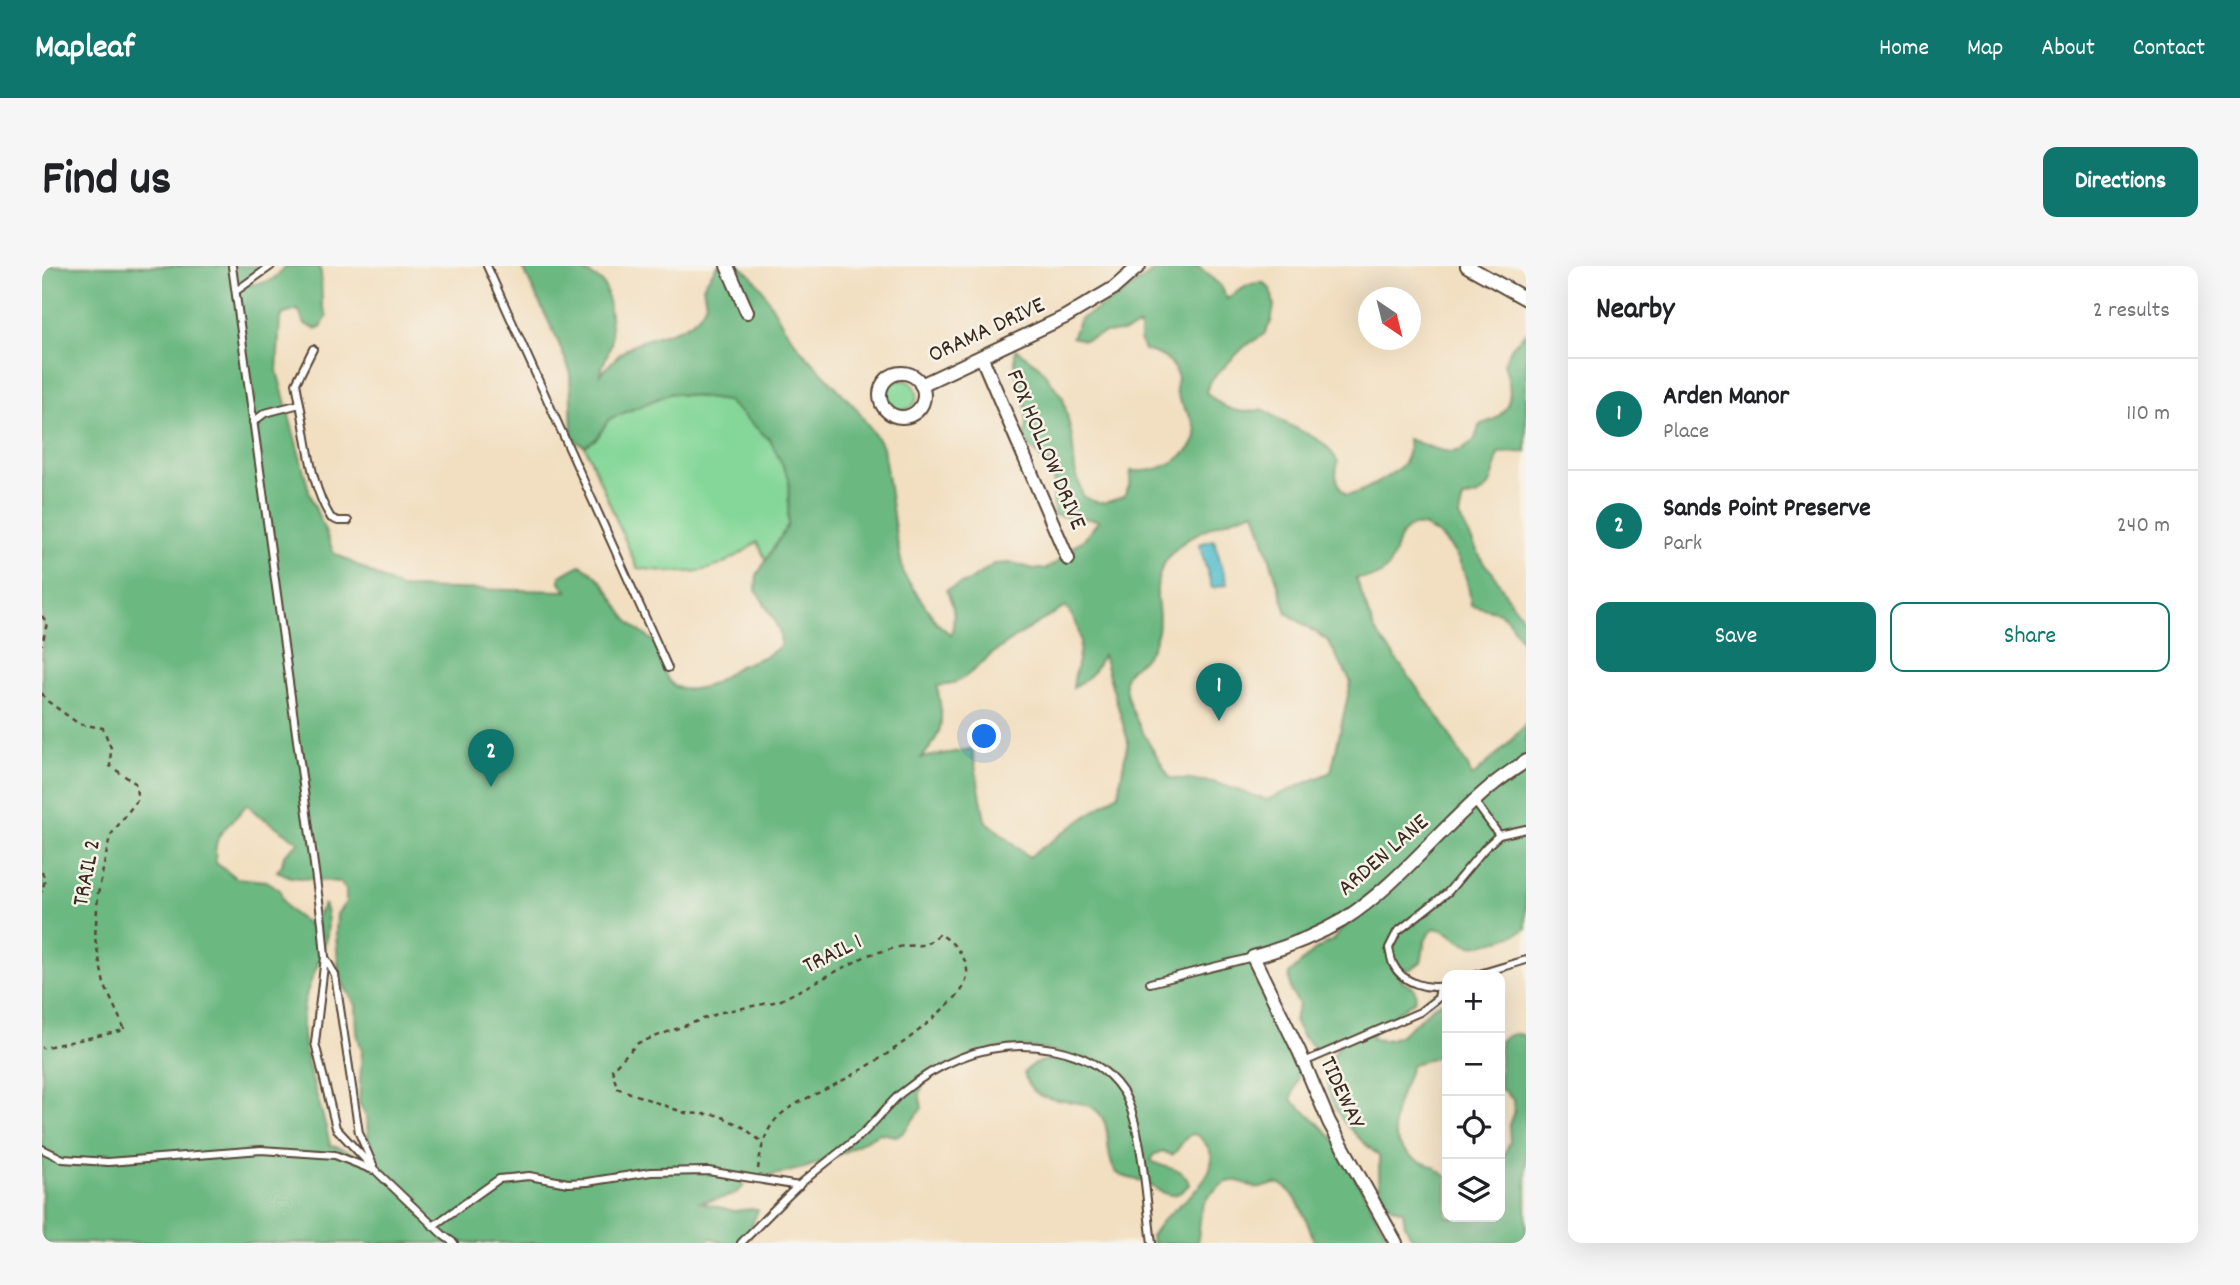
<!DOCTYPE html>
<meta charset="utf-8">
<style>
:root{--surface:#fff;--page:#f6f6f6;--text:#202124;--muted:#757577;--line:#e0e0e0;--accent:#0f766e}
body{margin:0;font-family:Dekko,sans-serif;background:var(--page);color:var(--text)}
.controls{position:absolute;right:21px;bottom:21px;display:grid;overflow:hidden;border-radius:14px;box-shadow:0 7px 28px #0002}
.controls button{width:63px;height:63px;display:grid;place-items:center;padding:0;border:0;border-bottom:2px solid var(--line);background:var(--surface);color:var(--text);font:35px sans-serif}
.compass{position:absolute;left:1316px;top:21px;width:63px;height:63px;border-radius:50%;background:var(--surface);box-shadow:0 7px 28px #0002;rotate:145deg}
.you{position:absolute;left:943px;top:471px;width:24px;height:24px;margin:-18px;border:5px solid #fff;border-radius:50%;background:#1a73e8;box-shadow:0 0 0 10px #1a73e833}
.badge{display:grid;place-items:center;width:46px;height:46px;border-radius:50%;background:var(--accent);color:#fff;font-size:23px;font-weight:700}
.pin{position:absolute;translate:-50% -58px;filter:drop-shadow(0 2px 4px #0008)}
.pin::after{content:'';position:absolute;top:37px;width:24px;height:21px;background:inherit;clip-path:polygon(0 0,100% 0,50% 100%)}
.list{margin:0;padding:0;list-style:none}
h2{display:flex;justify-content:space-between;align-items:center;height:91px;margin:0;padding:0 28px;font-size:30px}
h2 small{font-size:23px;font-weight:400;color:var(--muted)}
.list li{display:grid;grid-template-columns:46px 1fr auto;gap:21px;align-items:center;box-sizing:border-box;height:112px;padding:0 28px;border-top:2px solid var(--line)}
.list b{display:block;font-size:26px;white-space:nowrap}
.list p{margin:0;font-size:23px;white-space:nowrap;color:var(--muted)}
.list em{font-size:23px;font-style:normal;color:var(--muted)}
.actions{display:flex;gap:14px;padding:21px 28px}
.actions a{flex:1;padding:16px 0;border:2px solid var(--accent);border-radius:14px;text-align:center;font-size:24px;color:var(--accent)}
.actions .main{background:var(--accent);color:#fff}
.icon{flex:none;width:38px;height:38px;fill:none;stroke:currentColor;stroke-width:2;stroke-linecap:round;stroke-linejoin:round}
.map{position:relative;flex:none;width:1484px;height:977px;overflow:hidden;border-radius:14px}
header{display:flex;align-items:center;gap:42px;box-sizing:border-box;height:98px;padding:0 35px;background:var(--accent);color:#fff}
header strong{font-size:33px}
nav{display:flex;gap:38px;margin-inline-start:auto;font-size:24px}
.intro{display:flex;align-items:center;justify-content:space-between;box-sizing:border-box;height:168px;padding:0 42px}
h1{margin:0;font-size:49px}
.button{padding:18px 32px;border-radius:14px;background:var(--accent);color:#fff;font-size:24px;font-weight:700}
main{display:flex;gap:42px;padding:0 42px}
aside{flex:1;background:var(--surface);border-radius:14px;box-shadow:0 7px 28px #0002}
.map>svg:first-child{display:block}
</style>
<header>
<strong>Mapleaf</strong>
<nav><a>Home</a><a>Map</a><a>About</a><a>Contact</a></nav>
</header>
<div class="intro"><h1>Find us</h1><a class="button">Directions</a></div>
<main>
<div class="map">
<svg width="1484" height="977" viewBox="0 0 1484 977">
<rect width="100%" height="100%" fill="#f7f3e8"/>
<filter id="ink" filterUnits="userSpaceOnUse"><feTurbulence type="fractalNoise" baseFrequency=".0143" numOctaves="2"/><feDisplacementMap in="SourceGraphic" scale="14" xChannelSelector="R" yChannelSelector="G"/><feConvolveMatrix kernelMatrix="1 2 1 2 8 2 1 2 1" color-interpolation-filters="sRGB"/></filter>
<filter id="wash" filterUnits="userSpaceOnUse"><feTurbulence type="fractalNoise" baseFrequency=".00686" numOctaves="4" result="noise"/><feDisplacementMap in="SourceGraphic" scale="28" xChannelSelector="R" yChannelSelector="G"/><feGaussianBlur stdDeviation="1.57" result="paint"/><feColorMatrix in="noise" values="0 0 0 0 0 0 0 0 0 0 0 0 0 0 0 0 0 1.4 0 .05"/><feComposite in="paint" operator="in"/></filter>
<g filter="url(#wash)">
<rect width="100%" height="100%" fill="#f2dfc1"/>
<g fill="#85d799" stroke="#60805c" stroke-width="2">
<circle cx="860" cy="129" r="15"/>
<path d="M629,127L685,135L728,174L747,212L746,259L724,294L715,276C669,311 650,309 595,302L543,180L555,172L567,153Z"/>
</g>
<path fill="#6cb881" stroke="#547150" stroke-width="2" fill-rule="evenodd" d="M0,0H221L209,11L207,19C229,15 228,18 244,0H276L279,6L280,37L285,50L279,61L273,63L263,58L256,44L242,48L238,52L235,105L269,232L292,287L358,322L525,325L518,316V310L538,299C563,311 567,328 582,349C591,362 604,370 617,379C620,413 629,433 668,419C679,415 688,403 700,399C715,393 727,391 739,379L738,368L732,353L714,324L715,309L746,259L747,212L728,174L685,135L629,127L567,153L555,172L543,180L535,176L530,169L528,105L515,73L480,0H536C544,8 556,11 562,19C566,24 571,72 569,78C566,89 560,99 558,109C568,98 578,86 591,79C617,65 651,69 664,37L661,20L675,0H698L709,9L719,21L742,61L760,85L813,141L841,181L854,270L862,309L895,357L909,369C914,352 912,339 904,324L927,315L952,298L971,297L992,303H1004L1015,296L1032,280L1042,273L1057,254L1012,249C1010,239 1012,232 1012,221C1013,203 994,187 982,175L985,156L983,133L973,105V83L997,100L1021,132L1030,171L1033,204L1041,230C1058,240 1065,237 1082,230L1088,218L1089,205C1108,206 1120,203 1136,193C1183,160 1122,142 1136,112C1131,93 1120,89 1102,84L1098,75V60L1082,66L1063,67L1042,74L1030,71L1038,53L1076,31L1119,0H1156L1179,20L1185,33C1197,25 1207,15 1222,17L1229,24L1232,40L1229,56L1222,68L1202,81L1168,115L1164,126C1181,143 1197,150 1221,143C1231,149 1241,156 1251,161C1273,172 1283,174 1296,196C1292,210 1294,218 1304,229C1317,229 1357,206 1363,195C1367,188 1367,180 1366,173C1387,180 1414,197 1432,174C1435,170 1435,163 1439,159C1443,156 1450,155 1454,152C1474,138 1468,117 1462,97L1470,81L1484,66V186L1456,187C1452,211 1450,231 1421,232L1417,250L1441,296L1451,307L1466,332L1484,356V381L1466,354L1457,346L1429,339C1426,307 1415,278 1386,262C1378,258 1368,259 1362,266C1357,271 1355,279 1353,286C1346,308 1336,313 1314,312L1332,363L1400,456L1426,501L1430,511L1464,480L1484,458V663C1474,669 1441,682 1429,679C1416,677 1408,664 1393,662C1378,674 1384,680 1379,696L1369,703L1354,706L1362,717L1372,722L1374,729L1372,735L1336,760L1329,772C1362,784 1377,743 1405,734V789L1370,798C1360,829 1336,865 1367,889C1375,896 1384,897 1392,901C1397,904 1401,908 1405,911V951H1458V897L1468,876L1467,859L1472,845L1471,834L1463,825L1458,823V775C1467,768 1473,766 1484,770V973L1475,977H1373L1363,959L1361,945C1332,938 1338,916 1337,890C1311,868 1277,838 1287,799C1289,790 1295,783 1300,775L1273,782L1261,771L1252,755L1257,738L1249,726L1247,708L1272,685L1292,673L1303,660L1255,684L1221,696L1213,705L1212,711L1218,725L1246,773L1256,795V813L1249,834L1270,851L1293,874L1349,977H1273C1267,961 1255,923 1237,918C1230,916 1224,923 1216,922C1209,921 1202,916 1195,915C1183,913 1166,928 1161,939C1157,950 1158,965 1155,977H1110L1109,970C1113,964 1117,958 1122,953C1139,936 1184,907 1165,880C1146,852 1142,881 1130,889L1120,885L1111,889L1109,894C1121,905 1143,898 1147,919C1141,924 1137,929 1129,929C1117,928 1110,918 1099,915C1093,913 1085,912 1078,909C1074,907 1073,905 1071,901C1062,882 1071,860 1055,845C1033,826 992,847 982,807C991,794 1012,793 1026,789C1005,785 982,778 961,782C941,785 882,803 878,827C877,831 880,838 880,842L861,867L854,870L837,867L789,893L762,902L715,913L685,909L702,919C693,934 673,932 658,936L692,945L709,943L716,944L707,965L696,977H680L670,972L661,977H0ZM1213,245L1245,347L1286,375L1309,416L1289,506L1225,534L1171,516L1128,512C1117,493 1071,426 1086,406C1089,402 1094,399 1098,396C1108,388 1113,377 1116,365C1119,350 1114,337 1115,322C1118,274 1174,258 1213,245ZM1024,341C1048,373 1035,387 1031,422L1049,409L1061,389L1086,475L1076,528L987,591L943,554L930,483L879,492C904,466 901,453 895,420C919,420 933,402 950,388C973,371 999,354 1024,341ZM205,538L214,547L257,576L242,589L240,599L235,605L249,611L298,616L304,624V636L295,648L294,668L296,697L301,719L314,739L315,767L320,785L317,837L325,852L327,883L333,895L288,879C280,836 257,792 261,747C263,711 297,675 282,638L273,653L267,658C253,650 240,642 238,624L224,615L194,612L174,597C169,564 188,562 205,538Z"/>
<polygon fill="#52becc" stroke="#467475" stroke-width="2" points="1172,274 1185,318 1170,322 1157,278"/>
</g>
<g filter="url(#ink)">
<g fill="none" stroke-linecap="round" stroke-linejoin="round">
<defs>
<g id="lane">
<polyline points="190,0 280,657 283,691 273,777 294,862 333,904 401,969 412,977"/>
<polyline points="445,0 626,402"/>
<polyline points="194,25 229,0"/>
<polyline points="258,138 254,117 271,83"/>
<path d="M211,156L223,147L258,138C266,176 268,219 289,252L296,255H306"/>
<polyline points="1433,536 1457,569 1484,563"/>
<polyline points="284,693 293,709 317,867 331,899"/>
<polyline points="1434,709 1484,694"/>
<polyline points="1108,717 1211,691"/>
<path d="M1405,719C1387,725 1360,717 1351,698C1349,693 1348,687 1347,682L1355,666L1406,626L1443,582L1457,569"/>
<polyline points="1262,796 1378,746 1396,732 1398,721"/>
<polyline points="0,883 21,893 66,896 219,884 293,889 331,904"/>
<polyline points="391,960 457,913 487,910 526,917 545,916 609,906 666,905 757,920"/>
<path d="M699,977C718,958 736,939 755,921C776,902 800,885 821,867C834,855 845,840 858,828C902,792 954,772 1011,783C1040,789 1064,800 1081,826C1101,859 1104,937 1110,977"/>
</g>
<g id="street">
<polyline points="685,0 705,46"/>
<polyline points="1425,0 1484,33"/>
<polyline points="940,92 1026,293"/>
<circle cx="860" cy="129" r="22"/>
<polyline points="879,119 1023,51 1072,22 1097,0"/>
<path d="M1354,977L1287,856L1257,785L1211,691C1243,682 1272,671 1301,654C1359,617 1400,559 1453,517C1463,509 1474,502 1484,495"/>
</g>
</defs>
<use href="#lane" stroke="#564536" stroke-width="10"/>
<use href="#street" stroke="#564536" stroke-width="16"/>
<g stroke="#564536" stroke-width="2.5" stroke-dasharray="5 5" stroke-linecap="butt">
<polyline points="0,350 5,357 0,379"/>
<polyline points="0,427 4,434 37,458 61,462 69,482 68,500 93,517 96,533 68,570 56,628 53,672 62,718 83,764 0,782"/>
<polyline points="0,606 3,614 0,626"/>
<path d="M716,903C719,881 724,859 742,846C757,834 778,827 794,818C832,798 869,774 900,744C906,738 914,732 919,725C935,702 917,680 898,668L883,679L861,680L826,689L737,735L680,746L596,777L570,803L575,822L643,847L676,849L701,861L721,877"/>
</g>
<use href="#lane" stroke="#fff" stroke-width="6"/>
<use href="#street" stroke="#fff" stroke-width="12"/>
</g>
</g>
<g text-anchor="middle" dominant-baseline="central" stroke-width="5" stroke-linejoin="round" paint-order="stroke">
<g font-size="24" fill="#3b2a1e" stroke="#f7f3e8">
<text transform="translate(945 65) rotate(-25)">ORAMA DRIVE</text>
<text transform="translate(1003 184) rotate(67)">FOX HOLLOW DRIVE</text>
<text transform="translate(1342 590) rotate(-41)">ARDEN LANE</text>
<text transform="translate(46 607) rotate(-79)">TRAIL 2</text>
<text transform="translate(791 689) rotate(-26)">TRAIL 1</text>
<text transform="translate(1299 827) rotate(65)">TIDEWAY</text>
</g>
</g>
</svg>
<div class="controls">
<button>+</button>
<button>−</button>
<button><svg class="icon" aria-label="locate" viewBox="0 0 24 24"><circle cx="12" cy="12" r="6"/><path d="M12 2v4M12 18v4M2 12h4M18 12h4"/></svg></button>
<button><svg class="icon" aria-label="layers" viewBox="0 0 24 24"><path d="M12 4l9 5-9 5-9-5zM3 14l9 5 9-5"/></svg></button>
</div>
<svg class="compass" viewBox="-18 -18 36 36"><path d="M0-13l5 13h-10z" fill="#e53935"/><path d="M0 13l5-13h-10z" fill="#757577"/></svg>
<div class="you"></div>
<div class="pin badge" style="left:1177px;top:455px">1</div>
<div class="pin badge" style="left:449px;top:521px">2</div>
</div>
<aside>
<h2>Nearby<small>2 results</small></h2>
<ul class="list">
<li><span class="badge">1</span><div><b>Arden Manor</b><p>Place</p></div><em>110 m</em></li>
<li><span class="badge">2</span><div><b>Sands Point Preserve</b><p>Park</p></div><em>240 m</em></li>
</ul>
<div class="actions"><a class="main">Save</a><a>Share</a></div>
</aside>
</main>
